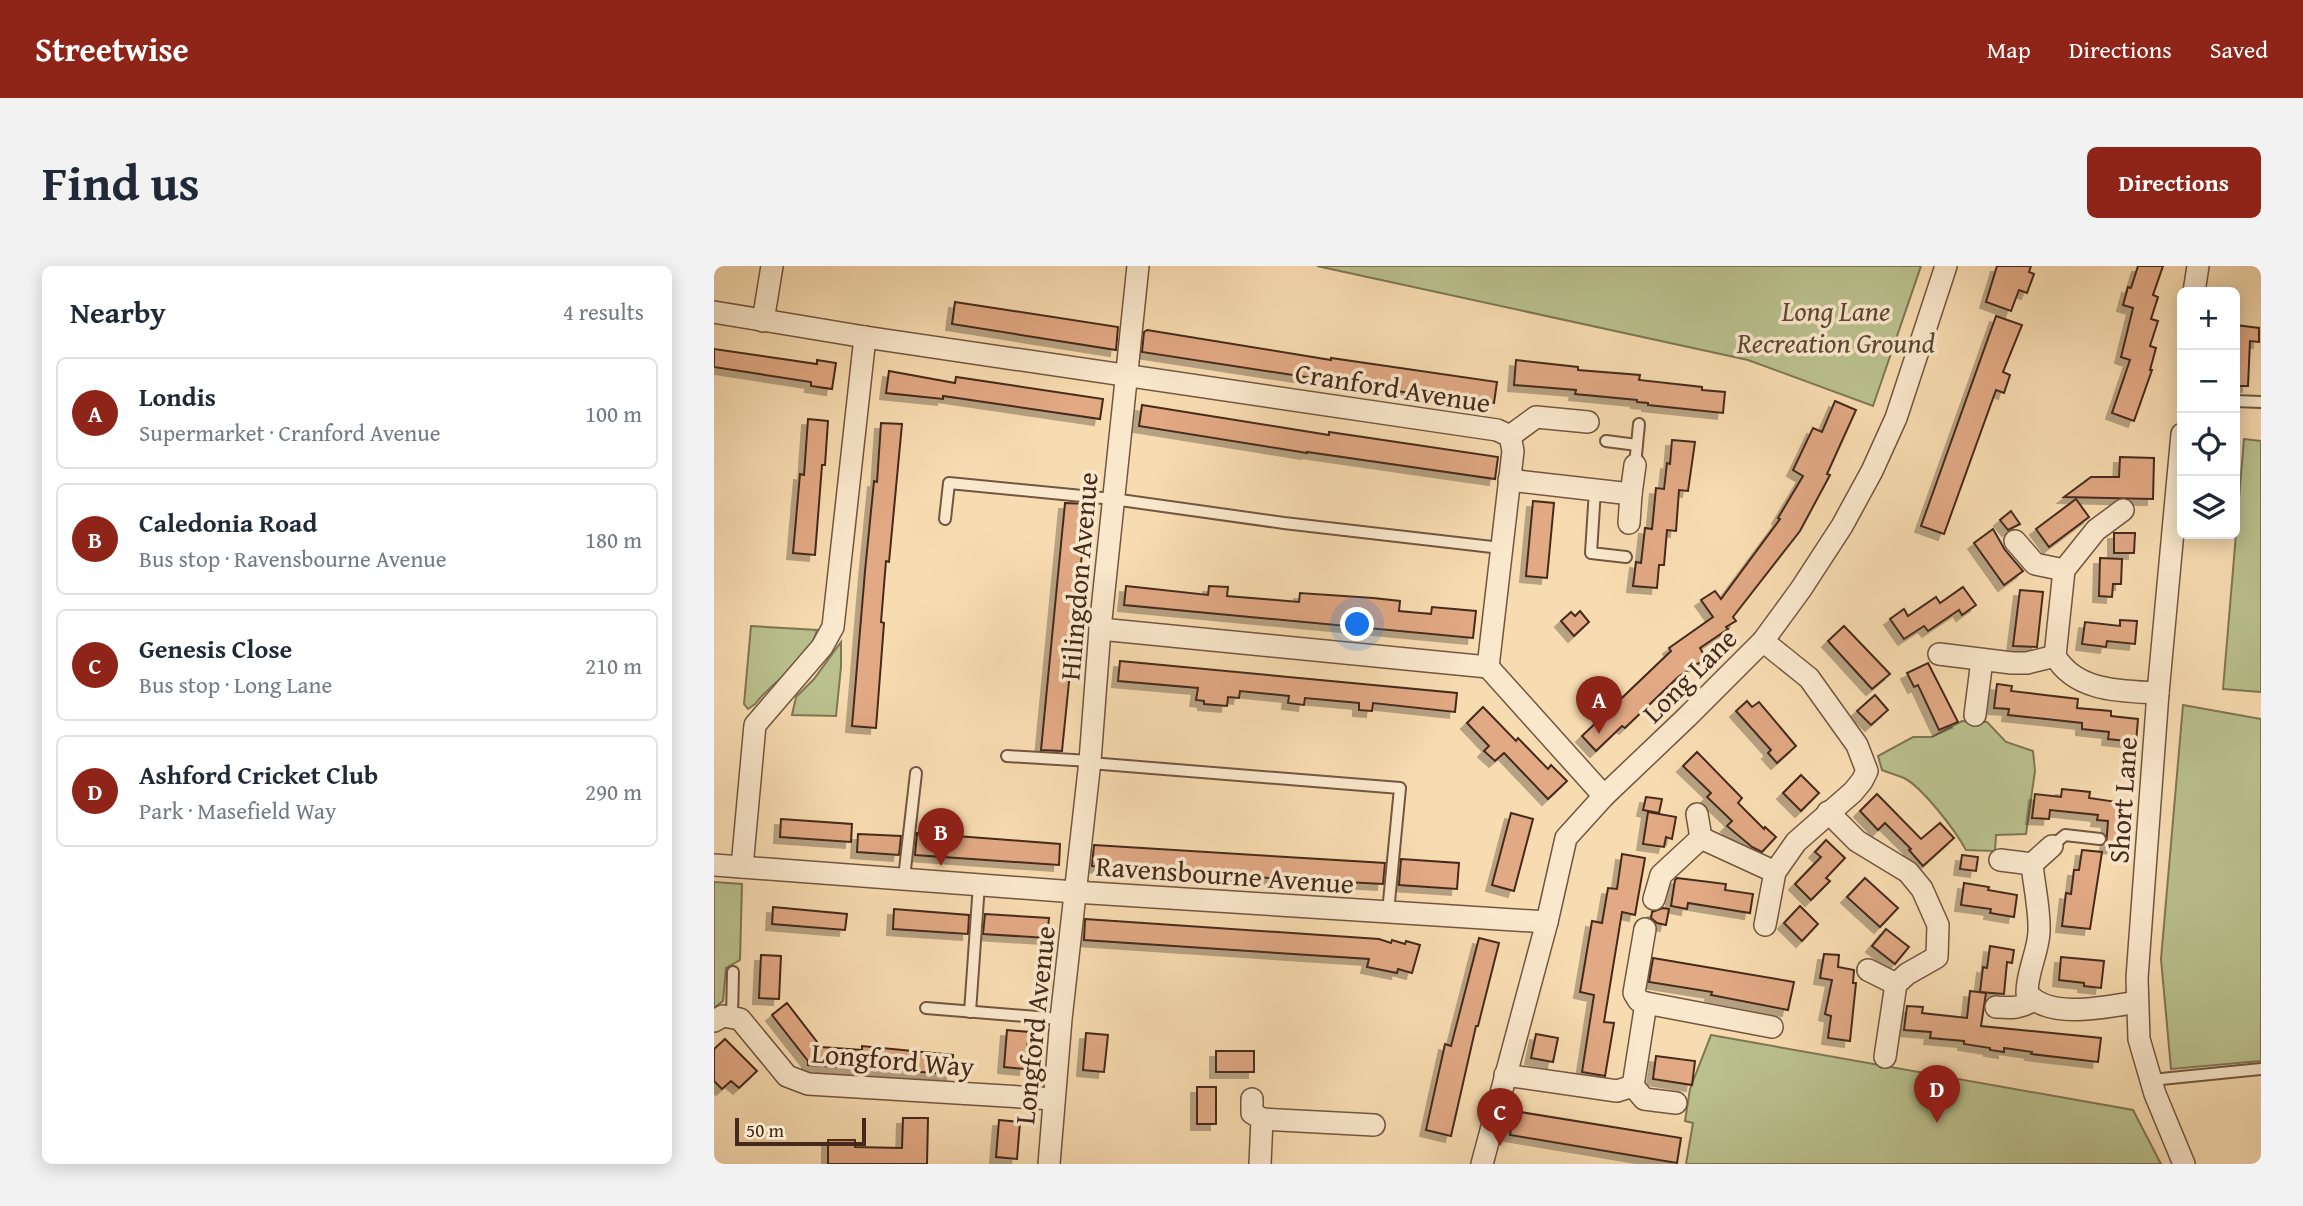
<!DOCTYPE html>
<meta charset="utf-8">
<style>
:root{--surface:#fff;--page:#f2f2f3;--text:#1f2937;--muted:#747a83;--line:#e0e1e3;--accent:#8f2418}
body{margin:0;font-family:"Gentium Book Plus",serif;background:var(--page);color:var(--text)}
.controls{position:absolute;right:21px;top:21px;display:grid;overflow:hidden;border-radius:10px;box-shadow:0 4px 18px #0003}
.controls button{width:63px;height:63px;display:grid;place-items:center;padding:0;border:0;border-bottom:2px solid var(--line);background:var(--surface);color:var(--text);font:35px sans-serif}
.scale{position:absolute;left:21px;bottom:18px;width:131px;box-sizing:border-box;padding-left:7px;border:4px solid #452a1b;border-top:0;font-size:19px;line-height:24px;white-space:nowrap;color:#452a1b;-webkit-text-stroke:5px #fae8cc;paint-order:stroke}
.you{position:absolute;left:644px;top:359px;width:24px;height:24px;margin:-18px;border:5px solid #fff;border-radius:50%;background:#1a73e8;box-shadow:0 0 0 10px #1a73e833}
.badge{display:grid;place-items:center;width:46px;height:46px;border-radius:50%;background:var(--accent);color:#fff;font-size:23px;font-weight:700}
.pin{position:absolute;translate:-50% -58px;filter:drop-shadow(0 2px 4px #0008)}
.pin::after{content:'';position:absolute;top:37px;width:24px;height:21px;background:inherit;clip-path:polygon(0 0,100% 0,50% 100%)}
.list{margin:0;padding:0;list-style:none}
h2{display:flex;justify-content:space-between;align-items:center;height:91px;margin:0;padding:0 28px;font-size:30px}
h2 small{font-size:23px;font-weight:400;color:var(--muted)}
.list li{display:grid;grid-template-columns:46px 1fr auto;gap:21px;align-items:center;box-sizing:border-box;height:112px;margin:0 14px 14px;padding:0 14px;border:2px solid var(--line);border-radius:10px}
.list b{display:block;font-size:26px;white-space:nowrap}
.list p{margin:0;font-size:23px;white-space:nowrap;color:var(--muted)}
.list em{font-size:23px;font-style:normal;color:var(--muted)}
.icon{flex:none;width:38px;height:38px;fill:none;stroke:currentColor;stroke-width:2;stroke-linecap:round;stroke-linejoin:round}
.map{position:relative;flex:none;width:1547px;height:898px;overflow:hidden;border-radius:10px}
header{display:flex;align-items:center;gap:42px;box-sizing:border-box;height:98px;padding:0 35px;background:var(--accent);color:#fff}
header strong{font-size:33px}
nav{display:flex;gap:38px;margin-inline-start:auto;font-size:24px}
.intro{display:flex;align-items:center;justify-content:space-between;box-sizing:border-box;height:168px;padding:0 42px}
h1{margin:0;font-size:49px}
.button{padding:18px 32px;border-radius:10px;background:var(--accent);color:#fff;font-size:24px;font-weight:700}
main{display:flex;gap:42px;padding:0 42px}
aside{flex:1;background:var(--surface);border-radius:10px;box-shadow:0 4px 18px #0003}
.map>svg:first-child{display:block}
</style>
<header>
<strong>Streetwise</strong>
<nav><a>Map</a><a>Directions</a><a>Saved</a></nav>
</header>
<div class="intro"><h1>Find us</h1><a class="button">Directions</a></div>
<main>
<aside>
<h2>Nearby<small>4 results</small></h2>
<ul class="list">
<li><span class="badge">A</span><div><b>Londis</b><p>Supermarket · Cranford Avenue</p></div><em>100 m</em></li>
<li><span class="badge">B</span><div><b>Caledonia Road</b><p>Bus stop · Ravensbourne Avenue</p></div><em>180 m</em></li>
<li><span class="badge">C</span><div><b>Genesis Close</b><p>Bus stop · Long Lane</p></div><em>210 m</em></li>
<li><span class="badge">D</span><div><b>Ashford Cricket Club</b><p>Park · Masefield Way</p></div><em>290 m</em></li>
</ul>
</aside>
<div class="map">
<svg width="1547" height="898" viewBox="0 0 1547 898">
<defs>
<filter id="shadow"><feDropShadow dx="-6" dy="6" stdDeviation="0" flood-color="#0004"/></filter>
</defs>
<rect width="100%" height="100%" fill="#f8dcb1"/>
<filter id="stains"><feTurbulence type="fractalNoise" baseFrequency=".00286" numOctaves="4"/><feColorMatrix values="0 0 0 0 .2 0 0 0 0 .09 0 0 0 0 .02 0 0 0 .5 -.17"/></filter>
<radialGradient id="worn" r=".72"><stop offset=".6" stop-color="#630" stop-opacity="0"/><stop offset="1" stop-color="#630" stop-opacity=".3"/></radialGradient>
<g fill="#bac18e" stroke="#807654" stroke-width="2">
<polygon points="603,0 1207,0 1159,140 1034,94"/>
<polygon points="1530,173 1547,175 1547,426 1509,423"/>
<path d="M37,360L103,364C96,395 59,414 41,438L34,443L30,438Z"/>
<polygon points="127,376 127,401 122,450 78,449 82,431 100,413"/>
<polygon points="1469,439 1547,453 1547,795 1457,803 1447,693"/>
<path d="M1248,455L1273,456L1292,476L1319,485L1321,505L1312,568L1282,569L1281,585L1252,584C1241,564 1209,522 1190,512C1183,509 1175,507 1168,504L1164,490L1199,471H1218Z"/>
<polygon points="0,616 28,618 26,694 12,702 9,735 0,742"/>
<polygon points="997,769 1419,844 1447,898 972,898 979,857 971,855 976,823"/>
</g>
<g fill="#e1a984" stroke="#452a1b" stroke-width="2" filter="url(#shadow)">
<polygon points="1283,0 1317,0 1315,6 1320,8 1313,27 1305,24 1297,45 1272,36"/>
<polygon points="1424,0 1449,0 1439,29 1444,31 1437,53 1444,55 1436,80 1442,82 1436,104 1438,104 1420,155 1398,147 1416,94 1407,91 1419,42 1409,39 1414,21 1417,22"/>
<polygon points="241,36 404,61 402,84 238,58"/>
<polygon points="1282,50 1308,59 1289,106 1296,109 1290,127 1282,124 1230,268 1207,260"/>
<polygon points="1522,59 1545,62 1545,76 1536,75 1534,120 1521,120"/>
<polygon points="433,64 617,94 617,92 783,116 780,137 696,127 428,86 430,66"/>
<polygon points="0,83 103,98 103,94 122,97 118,123 97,120 97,116 0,101"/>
<polygon points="802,94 864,101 864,104 926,109 925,114 988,121 988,124 1011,126 1009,147 934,139 934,137 923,136 923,134 861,128 862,124 800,119"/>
<polygon points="175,105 241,117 242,111 389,133 386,153 229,130 229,133 172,127"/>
<polygon points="1121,135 1142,144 1113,208 1116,209 1086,265 1019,351 1022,355 1012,361 1014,363 986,382 992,392 964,411 911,462 908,460 882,485 868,470 957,385 955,382 999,351 987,334 1001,325 1007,333 1066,253 1064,252 1089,210 1079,204 1099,162 1108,166"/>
<polygon points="428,139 615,169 615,166 784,191 781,213 593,186 593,187 425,160"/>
<polygon points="94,153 114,155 111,199 108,199 101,289 79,287 86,208 90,209"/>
<polygon points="167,157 188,158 175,296 172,295 167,356 170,357 162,462 138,460 151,305 160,215 163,216"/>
<polygon points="958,174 981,176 974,225 965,224 962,265 953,264 950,299 945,299 943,322 919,320 922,296 927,297 931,262 938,263 942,222 950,223 953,197 956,198"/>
<polygon points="1406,191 1440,192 1439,233 1350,231 1377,211 1405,211"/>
<polygon points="1362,233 1375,251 1335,281 1322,263"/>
<polygon points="819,235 840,237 833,312 812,310"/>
<polygon points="351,237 373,238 348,485 327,484"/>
<polygon points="1297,245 1306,258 1294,264 1286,254"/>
<polygon points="1279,263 1291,284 1309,305 1290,319 1260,277"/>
<polygon points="1400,267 1421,267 1420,287 1400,287"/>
<polygon points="1386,292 1408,293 1407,318 1399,318 1398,331 1385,330"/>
<polygon points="412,320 494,329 495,320 514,321 513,330 585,336 586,327 659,332 686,335 685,345 717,348 718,341 762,345 759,372 410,339"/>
<polygon points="1249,321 1262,339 1248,349 1245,344 1214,365 1210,360 1190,373 1176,353 1190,343 1194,350 1222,331 1226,337"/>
<polygon points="1306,324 1329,326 1323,381 1299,380"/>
<polygon points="866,345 875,356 860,370 847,355 857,346 861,350"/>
<polygon points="1406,354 1423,355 1421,378 1393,375 1392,381 1368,378 1371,356 1406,360"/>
<polygon points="1130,360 1176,408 1158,423 1114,375"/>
<polygon points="406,395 743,427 741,446 659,437 658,445 645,444 645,437 591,432 590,439 574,437 575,430 526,425 525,432 514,431 513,440 490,438 490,435 482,434 484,422 404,415"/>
<polygon points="1214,397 1244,456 1225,464 1204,419 1200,421 1193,407"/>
<polygon points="1283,418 1298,420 1297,425 1364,433 1363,442 1397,445 1397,450 1424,453 1422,476 1394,473 1395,466 1368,463 1368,457 1294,449 1295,443 1280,442"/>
<polygon points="1161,429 1174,444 1157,459 1143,445"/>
<polygon points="1033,435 1038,441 1045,436 1082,480 1063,497 1054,487 1057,484 1022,445"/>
<polygon points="769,441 802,475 804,472 834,503 837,499 853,515 834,533 790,487 781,495 770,485 775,480 753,457"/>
<polygon points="983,486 1028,532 1024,537 1050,563 1051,561 1062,571 1048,586 1038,581 1013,560 1018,555 993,531 997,527 969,500"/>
<polygon points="1087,509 1105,527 1087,545 1069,527"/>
<polygon points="1348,523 1376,526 1375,532 1410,537 1405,582 1392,581 1394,555 1383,554 1384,549 1336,544 1335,553 1318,552 1321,528 1347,531"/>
<polygon points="1163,528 1207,573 1226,557 1240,572 1209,600 1195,584 1197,583 1171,557 1164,564 1146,545"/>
<polygon points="932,531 948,533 945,547 929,544"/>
<polygon points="934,546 962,551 958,573 952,571 950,581 929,578"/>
<polygon points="797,547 819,553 800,625 778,619"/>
<polygon points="67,553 138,558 137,576 66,571"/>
<polygon points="203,567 346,578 345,599 201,589"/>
<polygon points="144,568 187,570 185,589 143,586"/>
<polygon points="1112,574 1131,592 1112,612 1116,615 1097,634 1081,618 1107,591 1101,586"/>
<polygon points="380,579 671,597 669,618 483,608 378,600"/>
<polygon points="1368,584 1388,586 1376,663 1348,660 1352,627 1357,628 1360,604 1365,604"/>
<polygon points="908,588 931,592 921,649 908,646 890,756 900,757 891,810 868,806 880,729 866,726 878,655 888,657 894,622 903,623"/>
<polygon points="1248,589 1264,591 1262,605 1246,603"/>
<polygon points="687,593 745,597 743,623 685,619"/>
<polygon points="963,612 1012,618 1011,624 1039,628 1036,647 974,637 973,643 957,640 961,614"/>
<polygon points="1151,612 1184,642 1166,661 1133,631"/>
<polygon points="1250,617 1275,621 1274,624 1303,629 1300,651 1276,647 1277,643 1247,639"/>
<polygon points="1086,640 1104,658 1088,675 1070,657"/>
<polygon points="59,641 133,648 131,664 58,658"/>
<polygon points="949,642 955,643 952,659 943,657 937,652 938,646"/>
<polygon points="180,643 255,649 254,668 179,663"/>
<polygon points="271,648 335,652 333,672 269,668"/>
<polygon points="371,653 665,673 677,677 678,674 691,678 692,675 706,679 698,707 684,703 683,707 653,701 655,693 370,674"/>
<polygon points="1172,663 1195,681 1181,698 1158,680"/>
<polygon points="765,672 785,677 764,760 762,760 737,870 712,864 731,778 737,780"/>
<polygon points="1276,680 1300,684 1298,697 1293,696 1290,728 1266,726 1269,701 1273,702"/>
<polygon points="1110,688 1125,689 1124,701 1140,704 1139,717 1142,717 1136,775 1114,772 1117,750 1111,748 1118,714 1106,712"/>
<polygon points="47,689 67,690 65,733 45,732"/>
<polygon points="1347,691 1390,695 1387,722 1370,720 1370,717 1345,714"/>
<polygon points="939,692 1080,716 1074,744 997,729 998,726 935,716"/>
<polygon points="1256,725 1272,727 1267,760 1387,772 1384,796 1317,788 1318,786 1290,782 1290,786 1276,784 1276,782 1250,778 1250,775 1216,772 1217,766 1190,764 1193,740 1209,741 1208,747 1253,752"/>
<polygon points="73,737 107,781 148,784 148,780 239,789 238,808 94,799 94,795 58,749"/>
<polygon points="293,764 315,766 311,803 290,801"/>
<polygon points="372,767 394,769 390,806 369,804"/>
<polygon points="822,768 844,772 839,796 817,792"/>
<polygon points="11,773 43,805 25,822 17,815 8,823 0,815 0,783"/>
<rect x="502" y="785" width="38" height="21"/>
<polygon points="942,790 981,795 978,819 939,813"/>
<rect x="483" y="821" width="19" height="37"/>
<polygon points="800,845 967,872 963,897 796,869"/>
<polygon points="189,852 214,852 213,898 114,898 114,874 141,874 141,881 188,882"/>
<polygon points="285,854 306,856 303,893 282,891"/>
</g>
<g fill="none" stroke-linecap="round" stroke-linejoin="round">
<defs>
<g id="lane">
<polyline points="1521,135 1547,136"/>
<polyline points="892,175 923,179"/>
<polyline points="921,199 925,158"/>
<polyline points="881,224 877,287 912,291"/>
<polyline points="231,253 235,217 399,233 570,257 787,282"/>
<polyline points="293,490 376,495"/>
<polyline points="376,497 686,522 674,646"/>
<polyline points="1338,580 1351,569 1386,573"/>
<polyline points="190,612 202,507"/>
<polyline points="212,742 347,753"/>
<polyline points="256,746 265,618"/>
<polyline points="18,751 19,706"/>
<polyline points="1437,814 1547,803"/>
</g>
<g id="street">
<polyline points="1480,26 1484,0"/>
<polyline points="0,46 151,71 783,164 796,170 799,185 774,401 890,530"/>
<polyline points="49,55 58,0"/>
<polyline points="1468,168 1444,427 1423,712 1425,773 1441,828 1470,898"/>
<polyline points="796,170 822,151 874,156"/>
<polyline points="795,214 917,228 921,199"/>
<path d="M1409,244L1382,264L1350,304L1341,390C1362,426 1408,425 1444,427"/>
<polyline points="915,257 917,228"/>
<polyline points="1301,275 1321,298 1350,304"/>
<polyline points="386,363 774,401"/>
<polyline points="1049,375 1095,412 1143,479 1153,505 1148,515 1139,526 1082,576 1061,606 1051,659"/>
<polyline points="1225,388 1298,397 1313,397 1341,390"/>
<polyline points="1261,449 1268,394"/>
<polyline points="1114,546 1143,575 1194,606 1208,623 1224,659 1223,691 1193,708 1182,718 1171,791"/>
<polyline points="983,548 987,572"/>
<polyline points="1286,594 1318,598 1338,580"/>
<path d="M1318,598C1320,620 1326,644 1325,666C1324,687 1313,705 1313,727C1335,754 1392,741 1423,736"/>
<polyline points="0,599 361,626 833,656"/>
<polyline points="28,601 41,459 108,381 119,361 151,71"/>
<polyline points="940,633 947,609 987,572 1061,606"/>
<polyline points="931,663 920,727 925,735 932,737"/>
<polyline points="1154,704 1182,718"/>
<path d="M1282,741C1297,742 1306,743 1319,734"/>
<polyline points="0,755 9,750 26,753 73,810 94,818 340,833"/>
<polyline points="791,809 903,825 919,820 932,737 1058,761"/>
<polyline points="919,820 930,833 962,837"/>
<polyline points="538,833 538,847 548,853 546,898"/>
<polyline points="548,853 660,859"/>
<polyline points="335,898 347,753 376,495 386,363 424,0"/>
<polyline points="768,898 833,656 852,572 890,530 973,451 1049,375 1087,323 1128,260 1158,205 1182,152 1232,0"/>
</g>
</defs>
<use href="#lane" stroke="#725640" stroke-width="14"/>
<use href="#street" stroke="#725640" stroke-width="24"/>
<use href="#lane" stroke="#fae8cc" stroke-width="10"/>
<use href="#street" stroke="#fae8cc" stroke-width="21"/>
</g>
<g text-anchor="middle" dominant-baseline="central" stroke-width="7" stroke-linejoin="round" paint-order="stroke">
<g font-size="28" font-style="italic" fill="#5c4832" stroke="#fae8cc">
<text x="1122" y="44">Long Lane<tspan x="1122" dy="32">Recreation Ground</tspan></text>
</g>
<g font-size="28" fill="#452a1b" stroke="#fae8cc">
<text transform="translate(679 121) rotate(9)">Cranford Avenue</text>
<text transform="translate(364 310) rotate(-85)">Hilingdon Avenue</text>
<text transform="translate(975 409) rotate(-45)">Long Lane</text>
<text transform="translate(1408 534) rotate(-86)">Short Lane</text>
<text transform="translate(511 608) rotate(4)">Ravensbourne Avenue</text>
<text transform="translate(320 759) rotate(-84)">Longford Avenue</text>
<text transform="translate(179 793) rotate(5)">Longford Way</text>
</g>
</g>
<rect width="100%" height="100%" filter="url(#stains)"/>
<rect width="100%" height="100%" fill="url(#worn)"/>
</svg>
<div class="controls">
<button>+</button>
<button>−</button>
<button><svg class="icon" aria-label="locate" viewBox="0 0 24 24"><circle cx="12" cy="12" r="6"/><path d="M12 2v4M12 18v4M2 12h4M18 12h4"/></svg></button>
<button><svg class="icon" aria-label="layers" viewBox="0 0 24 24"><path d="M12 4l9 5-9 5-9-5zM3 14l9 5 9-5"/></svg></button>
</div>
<div class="scale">50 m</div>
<div class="you"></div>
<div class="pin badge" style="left:885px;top:468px">A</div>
<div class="pin badge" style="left:227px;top:600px">B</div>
<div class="pin badge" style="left:786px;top:880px">C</div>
<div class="pin badge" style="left:1223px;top:857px">D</div>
</div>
</main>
